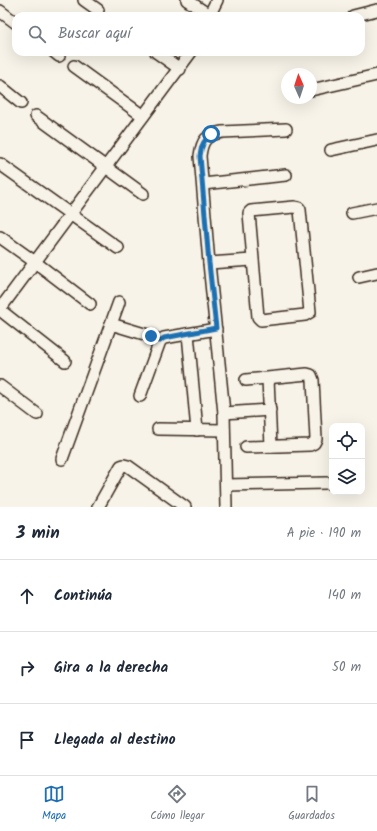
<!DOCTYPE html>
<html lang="es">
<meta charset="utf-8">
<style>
:root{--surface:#fff;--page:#f6f6f7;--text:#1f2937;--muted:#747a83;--line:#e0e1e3;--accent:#1f6fb2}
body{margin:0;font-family:Kalam,sans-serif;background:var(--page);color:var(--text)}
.controls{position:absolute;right:12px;bottom:12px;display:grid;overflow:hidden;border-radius:8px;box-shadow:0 4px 16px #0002}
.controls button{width:36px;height:36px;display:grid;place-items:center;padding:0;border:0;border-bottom:1px solid var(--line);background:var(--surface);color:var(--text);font:20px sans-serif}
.compass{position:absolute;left:281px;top:68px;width:36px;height:36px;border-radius:50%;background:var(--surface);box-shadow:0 4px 16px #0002;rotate:357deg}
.stop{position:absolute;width:12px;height:12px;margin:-9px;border:3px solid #1f6fb2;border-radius:50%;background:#fff}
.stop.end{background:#1f6fb2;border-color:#fff;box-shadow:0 1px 4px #0008}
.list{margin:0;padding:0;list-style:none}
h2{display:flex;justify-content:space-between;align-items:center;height:52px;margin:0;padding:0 16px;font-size:17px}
h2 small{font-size:13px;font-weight:400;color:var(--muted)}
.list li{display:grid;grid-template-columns:26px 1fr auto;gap:12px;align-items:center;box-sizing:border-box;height:72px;padding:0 16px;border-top:1px solid var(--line)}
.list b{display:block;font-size:15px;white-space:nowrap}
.list em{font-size:13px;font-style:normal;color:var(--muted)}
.icon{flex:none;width:22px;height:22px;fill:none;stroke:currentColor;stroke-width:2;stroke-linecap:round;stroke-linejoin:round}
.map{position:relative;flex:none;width:377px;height:507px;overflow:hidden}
.search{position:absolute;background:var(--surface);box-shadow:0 4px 16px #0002;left:12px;right:12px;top:12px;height:44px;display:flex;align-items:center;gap:10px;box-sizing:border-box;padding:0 14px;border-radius:12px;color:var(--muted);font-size:15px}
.sheet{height:268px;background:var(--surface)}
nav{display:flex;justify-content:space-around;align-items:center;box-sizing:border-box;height:56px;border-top:1px solid var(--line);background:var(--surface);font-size:11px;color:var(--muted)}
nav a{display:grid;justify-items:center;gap:2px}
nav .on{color:var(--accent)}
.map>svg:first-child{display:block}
</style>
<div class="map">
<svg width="377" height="507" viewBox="0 0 377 507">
<rect width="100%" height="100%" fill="#f7f3e8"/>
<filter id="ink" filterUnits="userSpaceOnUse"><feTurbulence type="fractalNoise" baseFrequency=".025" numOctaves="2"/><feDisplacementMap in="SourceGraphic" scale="8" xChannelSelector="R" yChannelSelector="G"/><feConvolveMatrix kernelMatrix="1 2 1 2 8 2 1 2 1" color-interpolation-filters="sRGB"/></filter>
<g filter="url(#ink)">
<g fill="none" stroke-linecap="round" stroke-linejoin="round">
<defs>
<g id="minor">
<polyline points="84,0 98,10"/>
<polyline points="187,0 209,15"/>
<polyline points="0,11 16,23"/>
<polyline points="209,16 217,0"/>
<polyline points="353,16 377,10"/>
<polyline points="54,52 59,56"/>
<polyline points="156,52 180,69"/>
<polyline points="74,66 143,116"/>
<polyline points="0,86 21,103"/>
<polyline points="311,90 377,75"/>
<polyline points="36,116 143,194"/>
<polyline points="331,150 377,140"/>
<polyline points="0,164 118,248"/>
<polyline points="203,184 286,175"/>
<polygon points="294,207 299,208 300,210 310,312 305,315 261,320 258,317 249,213 251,211"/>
<polyline points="352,213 377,208"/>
<polyline points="0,237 35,262 90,304"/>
<polyline points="209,263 252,260"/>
<polyline points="359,277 377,273"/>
<polyline points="0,309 191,52"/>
<polyline points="0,310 65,361"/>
<polyline points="111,324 119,302"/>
<polyline points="188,334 197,430"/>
<polyline points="268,379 271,446"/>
<polyline points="0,386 37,414"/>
<polyline points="140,396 160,341 164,338 216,329"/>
<polyline points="224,413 270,410"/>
<polyline points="158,429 224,430"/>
<polyline points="246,447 310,445 314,443 316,439 313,380 311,375 307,374 246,380"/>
<polyline points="62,459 111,324 151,336 160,341"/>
<polyline points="226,485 327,483"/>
<polyline points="98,507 121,466 124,465 128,466 185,507"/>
<path d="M226,507L224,413L209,263L200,156C202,140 206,135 222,132L286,129"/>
</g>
</defs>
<use href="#minor" stroke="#3b2a1e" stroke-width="14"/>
<use href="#minor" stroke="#f7f3e8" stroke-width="11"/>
</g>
</g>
<g fill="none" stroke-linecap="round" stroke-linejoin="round" filter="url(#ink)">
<path stroke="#1f6fb2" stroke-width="5" d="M151,336L160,341L164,338L216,328L209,263L200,156C201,146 204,139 211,134"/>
</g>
</svg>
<div class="controls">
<button><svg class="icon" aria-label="locate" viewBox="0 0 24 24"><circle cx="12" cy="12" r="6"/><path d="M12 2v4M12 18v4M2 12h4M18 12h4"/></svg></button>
<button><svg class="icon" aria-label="layers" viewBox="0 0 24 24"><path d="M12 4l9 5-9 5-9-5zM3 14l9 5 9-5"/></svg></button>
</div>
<svg class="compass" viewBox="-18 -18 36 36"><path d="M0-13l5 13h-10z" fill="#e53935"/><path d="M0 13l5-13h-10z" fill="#747a83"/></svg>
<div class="stop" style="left:211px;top:134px"></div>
<div class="stop end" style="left:151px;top:336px"></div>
<div class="search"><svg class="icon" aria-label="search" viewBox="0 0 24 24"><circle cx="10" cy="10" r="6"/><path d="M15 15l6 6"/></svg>Buscar aquí</div>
</div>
<section class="sheet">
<h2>3 min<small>A pie · 190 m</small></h2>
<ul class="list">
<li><svg class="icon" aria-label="ahead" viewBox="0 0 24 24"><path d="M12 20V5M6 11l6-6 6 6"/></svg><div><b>Continúa</b></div><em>140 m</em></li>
<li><svg class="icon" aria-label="right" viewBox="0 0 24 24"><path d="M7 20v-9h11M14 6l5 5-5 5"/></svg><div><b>Gira a la derecha</b></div><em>50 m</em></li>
<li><svg class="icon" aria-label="arrive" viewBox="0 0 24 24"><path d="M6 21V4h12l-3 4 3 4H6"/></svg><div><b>Llegada al destino</b></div></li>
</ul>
</section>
<nav>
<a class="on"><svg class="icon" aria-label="map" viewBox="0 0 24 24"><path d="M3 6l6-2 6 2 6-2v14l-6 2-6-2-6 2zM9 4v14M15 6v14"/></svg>Mapa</a>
<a><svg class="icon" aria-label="directions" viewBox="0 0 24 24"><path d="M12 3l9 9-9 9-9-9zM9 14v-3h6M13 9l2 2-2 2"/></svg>Cómo llegar</a>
<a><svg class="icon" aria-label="saved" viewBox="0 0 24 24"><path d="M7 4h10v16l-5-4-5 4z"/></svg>Guardados</a>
</nav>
